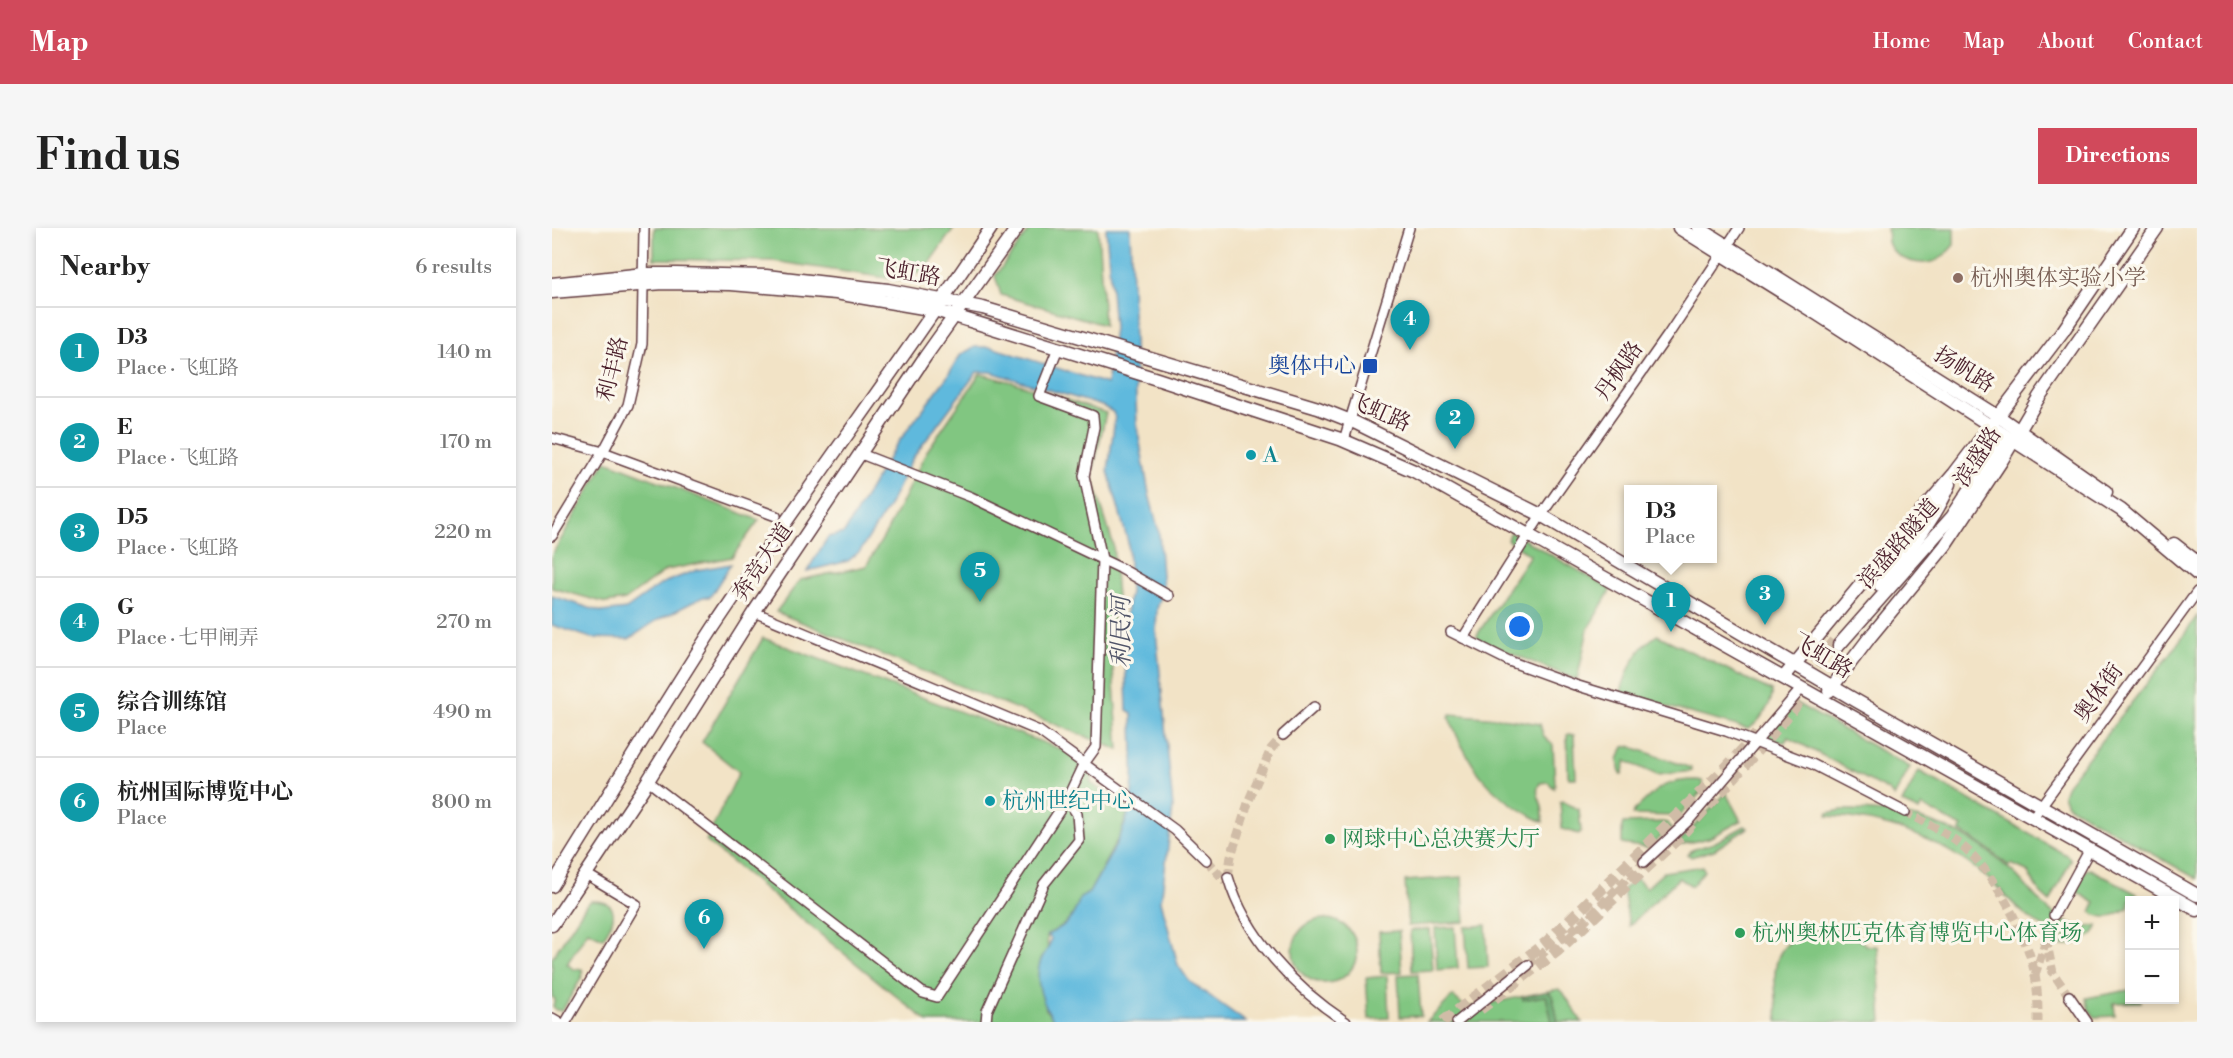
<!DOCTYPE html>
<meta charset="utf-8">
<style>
:root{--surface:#fff;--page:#f6f6f6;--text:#222;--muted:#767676;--line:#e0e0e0;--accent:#d1495b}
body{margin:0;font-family:"Libre Bodoni","Noto Serif SC",serif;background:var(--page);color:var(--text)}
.controls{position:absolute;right:18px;bottom:18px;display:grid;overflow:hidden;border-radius:0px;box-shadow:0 3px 9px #0003}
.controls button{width:54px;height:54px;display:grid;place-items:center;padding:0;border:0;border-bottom:2px solid var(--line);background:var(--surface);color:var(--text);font:30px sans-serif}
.you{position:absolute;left:968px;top:399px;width:21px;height:21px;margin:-15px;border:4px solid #fff;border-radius:50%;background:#1a73e8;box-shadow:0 0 0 9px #1a73e833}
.badge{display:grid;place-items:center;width:39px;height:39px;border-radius:50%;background:var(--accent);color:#fff;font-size:20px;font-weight:700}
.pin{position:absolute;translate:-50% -50px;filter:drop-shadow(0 2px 3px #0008)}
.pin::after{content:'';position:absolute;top:32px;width:21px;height:18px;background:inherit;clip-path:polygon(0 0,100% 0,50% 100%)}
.popup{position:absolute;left:1072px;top:257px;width:93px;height:78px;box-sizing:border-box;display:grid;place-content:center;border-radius:0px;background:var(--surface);filter:drop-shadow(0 2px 4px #0005);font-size:20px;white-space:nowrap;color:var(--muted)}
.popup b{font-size:22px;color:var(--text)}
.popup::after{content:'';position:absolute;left:50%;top:100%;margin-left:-12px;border:12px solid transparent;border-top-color:var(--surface)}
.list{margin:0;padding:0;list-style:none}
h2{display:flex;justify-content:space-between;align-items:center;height:78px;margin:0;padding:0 24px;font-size:26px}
h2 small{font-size:20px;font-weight:400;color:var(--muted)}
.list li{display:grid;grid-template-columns:39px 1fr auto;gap:18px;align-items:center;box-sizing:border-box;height:90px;padding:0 24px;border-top:2px solid var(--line)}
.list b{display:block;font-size:22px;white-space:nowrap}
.list p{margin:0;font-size:20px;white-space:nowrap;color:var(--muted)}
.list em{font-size:20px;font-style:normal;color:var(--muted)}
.map{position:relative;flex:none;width:1645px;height:794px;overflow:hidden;border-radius:0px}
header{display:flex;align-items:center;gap:36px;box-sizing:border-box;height:84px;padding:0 30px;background:var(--accent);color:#fff}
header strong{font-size:28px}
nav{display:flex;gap:33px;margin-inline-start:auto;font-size:21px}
.intro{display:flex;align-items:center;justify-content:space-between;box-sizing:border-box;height:144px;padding:0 36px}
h1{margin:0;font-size:42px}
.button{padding:15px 27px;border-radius:0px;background:var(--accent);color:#fff;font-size:21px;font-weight:700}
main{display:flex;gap:36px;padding:0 36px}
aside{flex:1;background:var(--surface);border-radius:0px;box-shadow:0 3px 9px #0003}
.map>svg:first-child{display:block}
</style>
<header>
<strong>Map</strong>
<nav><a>Home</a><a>Map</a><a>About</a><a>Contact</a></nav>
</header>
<div class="intro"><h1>Find us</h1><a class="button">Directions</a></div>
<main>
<aside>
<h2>Nearby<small>6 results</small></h2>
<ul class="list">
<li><span class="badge" style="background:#0f9aa8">1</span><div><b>D3</b><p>Place · 飞虹路</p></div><em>140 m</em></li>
<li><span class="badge" style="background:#0f9aa8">2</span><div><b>E</b><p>Place · 飞虹路</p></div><em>170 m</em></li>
<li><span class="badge" style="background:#0f9aa8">3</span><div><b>D5</b><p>Place · 飞虹路</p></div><em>220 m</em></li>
<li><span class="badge" style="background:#0f9aa8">4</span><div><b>G</b><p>Place · 七甲闸弄</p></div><em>270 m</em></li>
<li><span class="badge" style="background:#0f9aa8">5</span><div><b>综合训练馆</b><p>Place</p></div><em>490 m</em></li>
<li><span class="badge" style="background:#0f9aa8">6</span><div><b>杭州国际博览中心</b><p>Place</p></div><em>800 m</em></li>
</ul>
</aside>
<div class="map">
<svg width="1645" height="794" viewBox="0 0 1645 794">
<rect width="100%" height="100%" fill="#fbf7ec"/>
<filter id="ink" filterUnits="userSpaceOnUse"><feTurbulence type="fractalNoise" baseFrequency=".0167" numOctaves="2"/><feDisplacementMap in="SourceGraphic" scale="12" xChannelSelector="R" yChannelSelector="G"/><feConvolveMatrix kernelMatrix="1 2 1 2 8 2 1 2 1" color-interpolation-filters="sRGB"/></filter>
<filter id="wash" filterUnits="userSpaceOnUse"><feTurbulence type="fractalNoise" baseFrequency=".008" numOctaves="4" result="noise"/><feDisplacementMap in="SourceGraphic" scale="24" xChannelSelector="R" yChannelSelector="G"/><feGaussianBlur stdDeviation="1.35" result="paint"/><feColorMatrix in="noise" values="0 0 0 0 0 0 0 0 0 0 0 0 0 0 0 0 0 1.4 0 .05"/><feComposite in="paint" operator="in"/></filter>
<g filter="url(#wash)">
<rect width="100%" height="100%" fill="#f2e3c6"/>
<g fill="#81c681" stroke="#667256" stroke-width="1.5">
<polygon points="102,0 402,0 373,41 348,52 221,33 102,31"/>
<polygon points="479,0 546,0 552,97 449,67 443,48"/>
<path d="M1335,0H1402V17C1398,21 1394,26 1389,30C1373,41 1342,33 1336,14C1335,10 1336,4 1335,0Z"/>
<polygon points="428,146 464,155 554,185 540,248 561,316 565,369 558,402 567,522 224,384 248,352 314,338 334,305 375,223"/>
<polygon points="54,233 207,292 180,329 114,342 73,372 54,375 0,360 0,327"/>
<polygon points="959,304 1059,361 1036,401 1025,452 926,412 925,407 978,327 955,312"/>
<polygon points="1645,388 1645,651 1515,577 1511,567 1515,556 1619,425"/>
<path d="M1105,407L1220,463C1222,474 1206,496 1196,501L1068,466C1076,441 1083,422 1105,407Z"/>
<path d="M211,410L530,529L542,538L539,555L577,582L569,605L537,665L528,670C521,693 514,696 495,707L496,723L489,730L494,782L503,794H376L154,613L187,544L150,514Z"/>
<polygon points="1242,474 1358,539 1342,569 1337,563 1236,509 1233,514 1218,513 1215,506"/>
<path d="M898,486L957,491L988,496L991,507L1001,517L1003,557L1002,560L996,554L988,555C982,565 988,569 990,579C991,583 991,589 991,594C937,567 920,544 897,490Z"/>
<polygon points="1017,506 1022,507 1024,550 1017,550 1016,547 1015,507"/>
<polygon points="1077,518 1139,540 1140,543 1105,547 1074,533 1070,546 1068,546 1066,531 1072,519"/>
<polygon points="1367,543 1516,628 1519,632 1498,674 1488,665 1475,643 1459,636 1457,638 1436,621 1408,603 1410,599 1370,578 1367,583 1350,575"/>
<path d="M1145,552L1150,553L1152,561L1127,588L1081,587L1082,583C1106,560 1111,552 1145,552Z"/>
<polygon points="1174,565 1189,593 1157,610 1128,617 1126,615"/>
<polygon points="1010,573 1027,582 1029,603 1027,606 1010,601 1008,574"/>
<path d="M1290,582C1339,581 1384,590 1426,616C1440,625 1453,637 1465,648C1483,667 1501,694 1528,699C1534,700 1541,698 1546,697C1541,712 1522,717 1508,718L1513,709C1502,702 1490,699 1480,692C1462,679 1449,661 1433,648C1388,611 1332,590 1275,588L1276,585Z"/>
<polygon points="1110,594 1116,595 1119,600 1096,620 1070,616 1070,598 1071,595"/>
<polygon points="1193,598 1196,600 1162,622 1139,629 1136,626 1140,622 1162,615"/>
<polygon points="1151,638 1152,643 1140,658 1127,650 1077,698 1071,661 1085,651 1094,660 1112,644"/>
<path d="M1538,641L1585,666V671L1578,672L1576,680C1563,687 1554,694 1539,684L1543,675L1522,662L1534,642Z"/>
<polygon points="910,649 913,694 856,698 853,653"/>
<path d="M39,673C69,672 64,692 51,710L36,703L15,736L22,741H30L31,745L30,749L10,783L4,782L1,778L3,771L0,769V730L34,677Z"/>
<circle cx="773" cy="723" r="32"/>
<polygon points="934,697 936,739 916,740 913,699"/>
<polygon points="903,699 906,740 885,742 883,700"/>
<path d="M1270,700C1289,700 1301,705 1315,718H1325L1330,794H1226C1223,746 1211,713 1270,700Z"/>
<polygon points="878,701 881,742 860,743 858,702"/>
<polygon points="847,703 850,744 829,745 827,704"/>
<polygon points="866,746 869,788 848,789 846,747"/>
<polygon points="835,748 837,790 817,791 814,750"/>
<polygon points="1007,761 1011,764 1030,794 875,794 901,768 912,778 919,779"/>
<polygon points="1577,762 1578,772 1589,772 1589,774 1562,775 1563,788 1543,789 1537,782 1534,770"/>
</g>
<polygon fill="#68ab6f" stroke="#59654d" stroke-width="1.5" points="996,763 1001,769 1006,794 1000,794 994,768 971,772 970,769"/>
<g fill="#5fb9dd" stroke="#546c84" stroke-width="1.5">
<path d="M554,0H578L585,198L597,266L607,304L611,362L605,381L604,403L621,580L609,673L626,737L637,753L694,794H503C491,778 481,751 489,732C492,724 498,721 499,711L495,707C515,697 521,692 528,670L537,665C551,639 570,611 577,582C584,551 580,516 580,485L575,482L572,395L578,364L576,314L556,243L563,190L561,184L550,178L439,144H425L360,231L336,280L308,323L296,333L255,343L276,309L292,305L342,220L395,149L409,126L423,119H439L555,156L562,100Z"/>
<polygon points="179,336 158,369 151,369 104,393 77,411 39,410 0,397 0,368 50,384 74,381 111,355 145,342"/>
</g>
</g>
<g filter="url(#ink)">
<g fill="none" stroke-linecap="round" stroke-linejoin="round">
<g stroke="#d0bca7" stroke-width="9" stroke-dasharray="9 4.5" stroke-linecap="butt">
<path d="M1353,584C1375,595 1398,606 1416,623C1444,649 1477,710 1483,748C1486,762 1486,779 1486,794"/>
<polyline points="654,632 674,654"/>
<polyline points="676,649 679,628 697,572 719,521 731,507"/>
<polyline points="1494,711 1501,745 1517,768"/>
<polyline points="976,737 1033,692 1092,634"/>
<polyline points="1483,747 1502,687"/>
</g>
<g stroke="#d0bca7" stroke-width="12" stroke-dasharray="12 6" stroke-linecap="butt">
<polyline points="1241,465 1283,412"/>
<polyline points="928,781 1005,723 1127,609 1182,549 1241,481 1259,456"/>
<polyline points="891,794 995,714 1173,541 1206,505"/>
</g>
<defs>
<g id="minor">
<polyline points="0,210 51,224 224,288"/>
<polyline points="792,212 857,0"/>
<polyline points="309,226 419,269 568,340 617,368"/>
<polyline points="0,308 51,224 76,177 90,116 92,0"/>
<polyline points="202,384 487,503 623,602 654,632"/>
<polyline points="899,404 957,433 1023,457 1174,503 1260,536 1353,584"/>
<polyline points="911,410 989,287 1116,107 1187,0"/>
<polyline points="731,507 762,479"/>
<polyline points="96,553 371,765 385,769 515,571 531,537 544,519 550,331 532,248 542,199 541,188 487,168 506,120"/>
<polyline points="1481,589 1645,364"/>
<polyline points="1092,634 1137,592 1250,460"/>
<path d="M676,649C693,708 743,761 794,794"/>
<polyline points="1502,687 1538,621"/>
<polyline points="1517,768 1535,794"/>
<polyline points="0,790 7,794"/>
<polyline points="14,794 84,676 34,646"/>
<polyline points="434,794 435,783 492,656 527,612 525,586 515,571"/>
<polyline points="905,794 976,737"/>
</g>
<g id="major">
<polyline points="1127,0 1265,86 1569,282 1645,346"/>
<polyline points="1147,0 1446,188 1554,264"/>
<polyline points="0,56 92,46 124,46 214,48 336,62 431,80 766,180 804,195 989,287 1303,472 1645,667"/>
<polyline points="0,64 111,55 179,56 284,65 383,82 605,151 788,211 862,243 1645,682"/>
<polyline points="1622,316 1645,334"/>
<path d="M1328,357C1354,325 1382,294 1398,256"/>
<polyline points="1287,417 1400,289 1453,208"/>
<polyline points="1232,449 1359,296 1402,246 1511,103 1581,0"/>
<polyline points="1277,463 1318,409 1393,318 1450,232 1487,169 1605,0"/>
<path d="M0,658C54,572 106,485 161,400C251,265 349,135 439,0"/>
<polyline points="0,697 92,559 202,384 373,129 465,0"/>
</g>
</defs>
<use href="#minor" stroke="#633c42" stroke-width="12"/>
<use href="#major" stroke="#633c42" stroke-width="15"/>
<use href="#minor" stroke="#fff" stroke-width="9"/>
<use href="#major" stroke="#fff" stroke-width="12"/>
</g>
</g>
<circle fill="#8d6e63" stroke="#fbf7ec" stroke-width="2" cx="1406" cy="50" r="6"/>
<rect fill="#1a4fb4" stroke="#fbf7ec" stroke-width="2" x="810" y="130" width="16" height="16" rx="3"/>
<g fill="#0f9aa8" stroke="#fbf7ec" stroke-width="2">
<circle cx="699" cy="227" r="6"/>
<circle cx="438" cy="573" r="6"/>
</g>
<g fill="#2e9e5b" stroke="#fbf7ec" stroke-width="2">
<circle cx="778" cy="611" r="6"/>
<circle cx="1188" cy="705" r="6"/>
</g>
<g text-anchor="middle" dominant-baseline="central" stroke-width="6" stroke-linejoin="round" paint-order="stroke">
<g font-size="22" fill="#4a1f2b" stroke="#fbf7ec">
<text transform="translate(356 45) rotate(10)">飞虹路</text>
<text transform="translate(61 141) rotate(-76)">利丰路</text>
<text transform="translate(1412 142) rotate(32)">扬帆路</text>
<text transform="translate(1067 143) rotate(-55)">丹枫路</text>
<text transform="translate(827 184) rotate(24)">飞虹路</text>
<text transform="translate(1426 229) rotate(-57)">滨盛路</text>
<text transform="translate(1347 316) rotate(-49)">滨盛路隧道</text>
<text transform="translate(211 334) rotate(-56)">奔竞大道</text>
<text transform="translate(1270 428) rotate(31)">飞虹路</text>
<text transform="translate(1547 465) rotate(-54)">奥体街</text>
</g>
<g font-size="22" fill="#785e54" stroke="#fbf7ec" text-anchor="start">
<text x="1418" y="50">杭州奥体实验小学</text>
</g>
<g font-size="22" fill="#164399" stroke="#fbf7ec" text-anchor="end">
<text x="804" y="138">奥体中心</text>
</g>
<g font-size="22" fill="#0d838f" stroke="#fbf7ec" text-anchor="start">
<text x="711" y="227">A</text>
<text x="450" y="573">杭州世纪中心</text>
</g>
<g font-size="22" fill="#27864d" stroke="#fbf7ec" text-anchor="start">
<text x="790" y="611">网球中心总决赛大厅</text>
<text x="1200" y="705">杭州奥林匹克体育博览中心体育场</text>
</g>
<g font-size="24" font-style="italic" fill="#515569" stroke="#fbf7ec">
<text transform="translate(570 404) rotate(-90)">利民河</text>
</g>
</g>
</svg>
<div class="controls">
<button>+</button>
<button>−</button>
</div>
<div class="you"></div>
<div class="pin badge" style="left:1119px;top:404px;background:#0f9aa8">1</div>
<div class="popup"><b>D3</b>Place</div>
<div class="pin badge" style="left:903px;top:221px;background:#0f9aa8">2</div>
<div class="pin badge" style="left:1213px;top:397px;background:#0f9aa8">3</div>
<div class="pin badge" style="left:858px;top:122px;background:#0f9aa8">4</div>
<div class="pin badge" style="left:428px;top:374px;background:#0f9aa8">5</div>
<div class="pin badge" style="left:152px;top:721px;background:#0f9aa8">6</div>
</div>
</main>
